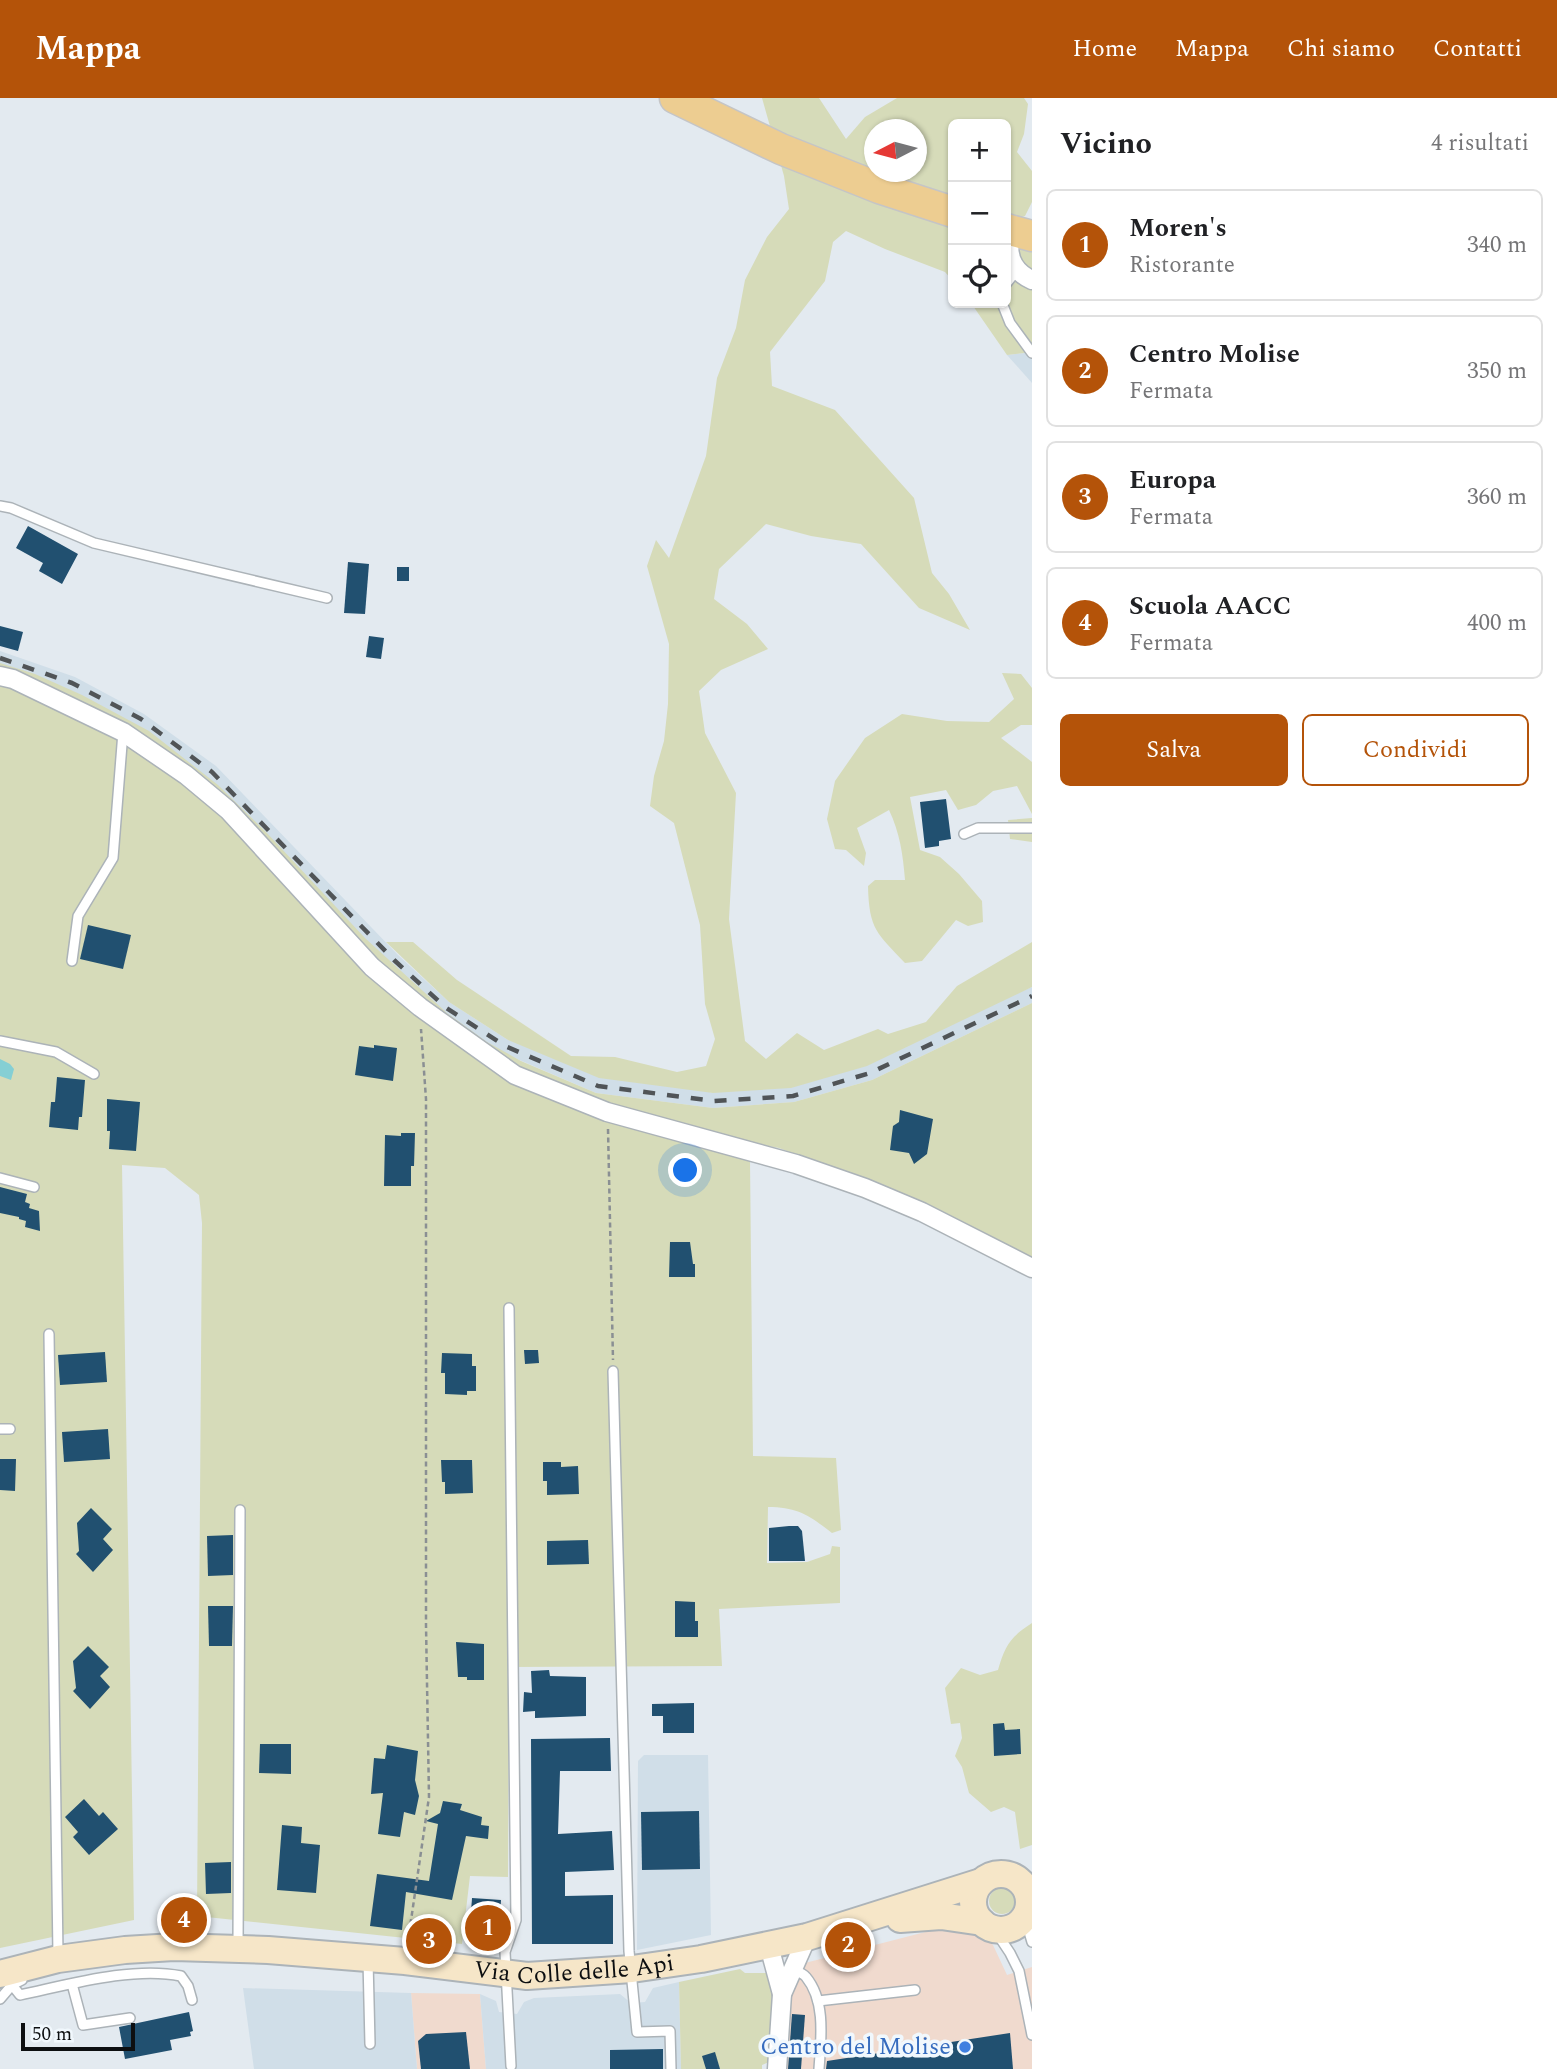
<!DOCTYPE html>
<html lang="it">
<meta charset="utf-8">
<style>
:root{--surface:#fff;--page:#f6f6f6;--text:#202124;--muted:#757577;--line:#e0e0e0;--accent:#b45309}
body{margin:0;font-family:Spectral,serif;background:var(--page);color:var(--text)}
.controls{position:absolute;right:21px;top:21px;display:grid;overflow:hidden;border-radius:10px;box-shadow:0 2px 5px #0004}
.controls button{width:63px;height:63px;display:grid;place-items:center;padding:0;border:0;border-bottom:2px solid var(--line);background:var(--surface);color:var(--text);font:35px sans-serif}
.compass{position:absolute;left:864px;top:21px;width:63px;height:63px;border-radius:50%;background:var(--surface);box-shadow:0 2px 5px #0004;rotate:264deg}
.scale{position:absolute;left:21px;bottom:18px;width:114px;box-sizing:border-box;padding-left:7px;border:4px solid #0d0f11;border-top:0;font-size:19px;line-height:24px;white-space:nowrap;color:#0d0f11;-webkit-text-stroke:5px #f1f8fd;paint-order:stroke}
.you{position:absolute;left:686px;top:1073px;width:24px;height:24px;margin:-18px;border:5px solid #fff;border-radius:50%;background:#1a73e8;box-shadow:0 0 0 10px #1a73e833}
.badge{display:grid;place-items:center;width:46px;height:46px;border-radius:50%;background:var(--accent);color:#fff;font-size:23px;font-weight:700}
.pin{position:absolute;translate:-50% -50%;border:4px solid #fff;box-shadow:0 2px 7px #0006}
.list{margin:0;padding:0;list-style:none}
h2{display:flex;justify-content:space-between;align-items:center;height:91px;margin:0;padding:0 28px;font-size:30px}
h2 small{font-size:23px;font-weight:400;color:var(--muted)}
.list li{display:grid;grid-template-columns:46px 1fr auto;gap:21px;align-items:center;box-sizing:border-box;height:112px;margin:0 14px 14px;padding:0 14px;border:2px solid var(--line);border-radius:10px}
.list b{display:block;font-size:26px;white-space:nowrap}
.list p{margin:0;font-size:23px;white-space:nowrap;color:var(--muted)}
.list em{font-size:23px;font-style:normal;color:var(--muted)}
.actions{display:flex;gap:14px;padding:21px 28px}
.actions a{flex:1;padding:16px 0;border:2px solid var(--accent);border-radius:10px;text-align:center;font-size:24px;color:var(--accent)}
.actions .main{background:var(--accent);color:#fff}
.icon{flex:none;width:38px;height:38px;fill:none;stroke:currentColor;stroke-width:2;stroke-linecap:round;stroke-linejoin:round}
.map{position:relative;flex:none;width:1032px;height:1971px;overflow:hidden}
header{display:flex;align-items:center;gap:42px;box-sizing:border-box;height:98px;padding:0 35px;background:var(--accent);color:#fff}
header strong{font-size:33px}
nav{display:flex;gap:38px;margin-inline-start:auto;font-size:24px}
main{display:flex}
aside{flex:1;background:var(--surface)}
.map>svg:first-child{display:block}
</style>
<header>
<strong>Mappa</strong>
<nav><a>Home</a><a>Mappa</a><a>Chi siamo</a><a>Contatti</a></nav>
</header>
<main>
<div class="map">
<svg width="1032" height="1971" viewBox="0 0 1032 1971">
<rect width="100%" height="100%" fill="#e3eaf0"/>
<g fill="#f0dace">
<polygon points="937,1831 967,1832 982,1837 993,1847 1007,1877 1032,1869 1032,1971 786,1971 792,1886 801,1866"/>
<polygon points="411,1895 480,1896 486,1971 417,1971"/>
</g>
<g fill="#d0dee8">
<polygon points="1032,254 1032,285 1007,257"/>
<polygon points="0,553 75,579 144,616 216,668 398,857 449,904 508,942 713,995 1013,897 1032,889 1032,905 872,982 794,1004 713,1010 596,995 501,954 441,915 0,567"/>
<polygon points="644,1657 708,1657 711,1837 637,1852 638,1663"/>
<polygon points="679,1884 681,1971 486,1971 480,1896 496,1903 499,1914 517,1916 524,1904 534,1900 620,1896 631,1905 645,1904 653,1890"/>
<polygon points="243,1890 411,1895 417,1971 254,1971"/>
</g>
<g fill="#d6dbb9" fill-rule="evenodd">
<path d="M762,0H819L846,41L865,19L897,0H1024L1028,6L1024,36L1017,54L1032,73V104L1025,118L1006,124V26H953V183L945,174L885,151L846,133L833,144L825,183L770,254L772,288L835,312L914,400L932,475L949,496L970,532L919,510L861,446L811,438L766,426L719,471L714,501L747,526L768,551L721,572L699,593L705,635L736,695L729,821L745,943L766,961L797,935L824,952L878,931L888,936L926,924L957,888L1032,844V889L867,968L791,990L713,995L599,980L508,942L449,904L386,844H413L457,882L571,958L615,959L677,974L706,968L715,941L705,906L700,827L674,725L650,708L654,678L664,643L668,606L669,546L647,468L656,442L669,460L706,358L717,280L736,230L745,182L767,139L789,111L784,78ZM874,32H916V74H874Z"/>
<polygon points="1006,144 1032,150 1032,254 1007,257 971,205 1006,205"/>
<path d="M0,565L35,576L82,597L149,633L218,687L266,734L365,840L447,915L487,944L521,963L596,995L713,1010L794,1004L872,982L1032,905V1161L895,1094L779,1050L748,1044L750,1062L753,1358L836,1360L841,1432L832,1435C810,1418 798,1409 768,1409L767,1465L807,1464L830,1456L832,1448L840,1449V1505L719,1511L722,1568L509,1569L508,1779L470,1778L462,1846L197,1818L202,1125L199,1097L165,1070L122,1067L134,1822L0,1850Z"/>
<path d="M1002,575L1021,576L1032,590V627H1021L1001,640L1032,664V716L1017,688L993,693L976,707L958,712L946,692L910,699L920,752L940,759L959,776L982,803L983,824L968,828L956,822L922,863L905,865C877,835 869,832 868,788L875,782H905C903,757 900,735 889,712L857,730L866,755L864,768L846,752L835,751L827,721L835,683L865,640L902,616L947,623L989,624L1014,601Z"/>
<polygon points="1032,720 1032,744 1010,741 1008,722"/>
<path d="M1032,1525V1747L1020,1751L1015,1714L1004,1709L991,1714L969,1695L962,1669L955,1658L962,1640L960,1625L951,1626L945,1590L961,1570L980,1577L998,1572C1005,1548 1010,1539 1032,1525Z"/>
<circle cx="1002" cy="1803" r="13"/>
<polygon points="740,1871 745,1875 768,1875 773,1883 769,1964 762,1967 762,1971 681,1971 679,1884"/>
</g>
<polygon fill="#85cfd4" points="0,961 10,966 14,971 11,982 0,978"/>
<g fill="#215070">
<polygon points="28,428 78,456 62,486 39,473 43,465 16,450"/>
<polygon points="348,464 369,466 365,516 344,515"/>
<rect x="397" y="469" width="12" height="14"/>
<polygon points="0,528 23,534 18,553 0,548"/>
<polygon points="369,538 384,540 381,561 366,559"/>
<polygon points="946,701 951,741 939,743 939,748 925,750 920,704"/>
<polygon points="88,827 131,837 123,871 80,861"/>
<polygon points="374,947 397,950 393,983 355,977 359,948 374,950"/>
<polygon points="57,979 85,982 82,1019 79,1019 78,1032 49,1029 51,1004 55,1004"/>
<polygon points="107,1001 140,1004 136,1053 109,1051 110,1033 107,1033"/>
<polygon points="900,1012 933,1021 927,1056 914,1066 909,1055 890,1052 893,1028 899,1024"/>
<polygon points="401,1035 415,1035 414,1068 411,1068 411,1088 384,1088 385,1037 401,1038"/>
<polygon points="0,1089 27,1096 25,1104 30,1106 29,1110 39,1113 40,1133 25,1129 26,1123 19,1121 19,1119 0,1115"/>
<polygon points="670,1144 690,1144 693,1166 695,1166 695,1179 669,1179"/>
<polygon points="524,1252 538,1252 539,1265 525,1266"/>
<polygon points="105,1254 107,1284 60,1287 58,1257"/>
<polygon points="442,1255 472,1256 472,1268 476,1268 476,1293 467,1293 467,1297 445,1296 445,1275 441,1275"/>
<polygon points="108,1331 110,1361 64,1364 62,1334"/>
<polygon points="0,1361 16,1361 15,1393 0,1392"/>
<polygon points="441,1362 472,1362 473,1395 445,1396 445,1384 442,1384"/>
<polygon points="543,1364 561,1364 561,1369 578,1368 579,1396 547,1397 547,1383 543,1383"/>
<polygon points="91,1410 112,1431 103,1441 113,1452 93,1474 76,1456 79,1453 77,1425"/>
<polygon points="789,1428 798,1428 802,1433 805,1463 769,1463 769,1430"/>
<polygon points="233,1437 233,1477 208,1478 207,1438"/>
<polygon points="588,1442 589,1466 547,1467 547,1443"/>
<polygon points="675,1503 695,1504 695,1523 698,1523 698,1539 675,1539"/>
<polygon points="208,1508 233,1508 232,1548 209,1548"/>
<polygon points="456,1544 484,1546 484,1582 467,1582 467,1579 458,1579"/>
<polygon points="88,1548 109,1569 100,1578 110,1589 90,1611 73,1593 76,1590 73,1563"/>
<polygon points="549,1572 550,1578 586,1579 586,1618 535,1620 535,1613 523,1614 524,1594 532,1595 531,1573"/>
<polygon points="694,1605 694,1635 663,1635 663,1618 652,1618 652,1606"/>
<polygon points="1004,1625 1005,1632 1020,1631 1021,1656 994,1658 993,1626"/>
<polygon points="610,1640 611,1673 560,1673 558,1736 612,1733 614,1772 565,1774 565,1798 613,1797 613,1846 532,1846 531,1641"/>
<polygon points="260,1646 291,1646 291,1676 259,1675"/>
<polygon points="387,1647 418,1653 415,1682 419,1698 415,1717 404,1714 400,1739 378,1736 383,1695 371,1696 374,1660 385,1661"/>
<polygon points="84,1701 99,1718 103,1714 118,1731 89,1757 73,1739 78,1734 65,1719"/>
<polygon points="443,1703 462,1706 460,1712 482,1719 481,1727 489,1728 488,1741 466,1738 452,1802 406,1794 402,1832 370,1828 377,1776 429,1783 438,1726 426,1723 440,1715"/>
<polygon points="699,1713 700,1771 642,1772 641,1714"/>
<polygon points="282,1727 302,1729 301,1745 320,1747 316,1795 277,1792"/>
<polygon points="231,1764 231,1795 206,1796 205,1765"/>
<polygon points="472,1800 501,1802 499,1831 470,1829"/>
<polygon points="189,1914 193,1933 190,1934 191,1938 170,1942 172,1952 125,1961 119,1929"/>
<polygon points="792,1916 805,1917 801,1971 788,1971"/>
<polygon points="466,1934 470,1971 421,1971 418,1943 426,1936"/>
<polygon points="1010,1935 1013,1971 826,1971 827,1963"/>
<polygon points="663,1951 663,1971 610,1971 610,1952"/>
<polygon points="715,1954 720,1971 706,1971 702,1958"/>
</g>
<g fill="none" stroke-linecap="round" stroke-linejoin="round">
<defs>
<g id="lane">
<polyline points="1006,186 1017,172"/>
<polyline points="1002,205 1010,225 1032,255"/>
<polyline points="0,408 11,410 94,445 327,500"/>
<polyline points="964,736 978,730 1032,730"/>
<polyline points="72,863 78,818 113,760 123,634"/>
<polyline points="0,943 56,954 94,976"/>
<polyline points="0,1080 34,1089"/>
<polyline points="509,1210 516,1822 505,1854 511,1968"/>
<polyline points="49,1236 58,1857"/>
<polyline points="613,1273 629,1853 637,1934 670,1933 671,1971"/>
<polyline points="0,1331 10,1331"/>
<polyline points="1025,1820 1032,1844"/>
<polyline points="994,1831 1010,1855 1019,1873 1032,1937"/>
<polyline points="238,1849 240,1412"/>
<polyline points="368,1862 370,1946"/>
<path d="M791,1871C796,1873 803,1875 806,1879C826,1903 821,1941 819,1971"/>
<polyline points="72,1886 83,1927 130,1920"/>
<path d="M12,1887L20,1897C68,1887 132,1868 181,1878L188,1888L192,1902"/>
<polyline points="0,1901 12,1887 22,1882"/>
<polyline points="818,1903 915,1892"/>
</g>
<g id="street">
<path d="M1011,132C1006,154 1010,172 1032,182"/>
<polyline points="0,578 13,581 123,634 186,677 228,712 372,869 420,909 515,977 607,1014 796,1066 865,1090 922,1114 1032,1170"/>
<polyline points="769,1848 782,1896"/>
<polyline points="777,1971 782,1896 807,1839"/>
</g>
<g id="secondary">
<circle cx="1001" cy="1804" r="28"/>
<polyline points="900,1821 941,1818 982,1824"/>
<path id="s1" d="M0,1876L58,1861L125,1852L174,1849L268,1852L405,1863L527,1878L632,1871L701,1861L807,1839L981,1784"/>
</g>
<g id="primary">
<polyline points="675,0 781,51 879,90 953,114"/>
<polyline points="1006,131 1032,138"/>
</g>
</defs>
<use href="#lane" stroke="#acb3b8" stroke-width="12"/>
<use href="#street" stroke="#acb3b8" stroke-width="21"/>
<use href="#secondary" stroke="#acb3b8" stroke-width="30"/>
<use href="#primary" stroke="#c5c5c6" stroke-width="33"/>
<g stroke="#8a8f93" stroke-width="2.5" stroke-dasharray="5 3.5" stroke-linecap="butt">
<polyline points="608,1031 613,1262"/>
<polyline points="408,1843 429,1699 426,1527 426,1001 421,931"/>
</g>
<use href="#lane" stroke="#fff" stroke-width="9"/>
<use href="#street" stroke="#fff" stroke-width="18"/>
<use href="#secondary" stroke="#f6e6c8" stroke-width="26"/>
<use href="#primary" stroke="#edcd91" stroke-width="30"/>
<polyline stroke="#505457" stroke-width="4.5" stroke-dasharray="12 12" stroke-linecap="butt" points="0,560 72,585 141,621 212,674 394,862 445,909 505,948 598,988 714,1003 793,998 870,975 1032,898"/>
</g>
<circle fill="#3f7fe0" stroke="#f1f8fd" stroke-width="2.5" cx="965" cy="1949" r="7"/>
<g text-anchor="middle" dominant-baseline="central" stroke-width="7" stroke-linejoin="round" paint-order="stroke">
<g font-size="24" fill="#0d0f11" stroke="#f1f8fd">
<text stroke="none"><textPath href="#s1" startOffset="578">Via Colle delle Api</textPath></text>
</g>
<g font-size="24" fill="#366cbe" stroke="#f1f8fd" text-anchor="end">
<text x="951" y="1949">Centro del Molise</text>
</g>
</g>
</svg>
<div class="controls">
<button>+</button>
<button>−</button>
<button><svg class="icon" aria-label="locate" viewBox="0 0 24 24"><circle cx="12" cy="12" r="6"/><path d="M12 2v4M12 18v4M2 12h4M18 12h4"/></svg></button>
</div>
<svg class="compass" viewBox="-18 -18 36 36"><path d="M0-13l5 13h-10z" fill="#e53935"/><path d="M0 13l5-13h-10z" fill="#757577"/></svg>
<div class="scale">50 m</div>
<div class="you"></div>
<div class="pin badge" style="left:488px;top:1830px">1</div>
<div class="pin badge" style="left:848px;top:1847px">2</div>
<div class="pin badge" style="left:429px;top:1843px">3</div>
<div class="pin badge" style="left:184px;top:1822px">4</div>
</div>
<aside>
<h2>Vicino<small>4 risultati</small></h2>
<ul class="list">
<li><span class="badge">1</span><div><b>Moren's</b><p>Ristorante</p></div><em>340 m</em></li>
<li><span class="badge">2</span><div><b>Centro Molise</b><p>Fermata</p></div><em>350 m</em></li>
<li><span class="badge">3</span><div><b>Europa</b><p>Fermata</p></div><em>360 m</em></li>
<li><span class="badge">4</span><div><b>Scuola AACC</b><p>Fermata</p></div><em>400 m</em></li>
</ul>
<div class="actions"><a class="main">Salva</a><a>Condividi</a></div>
</aside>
</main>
